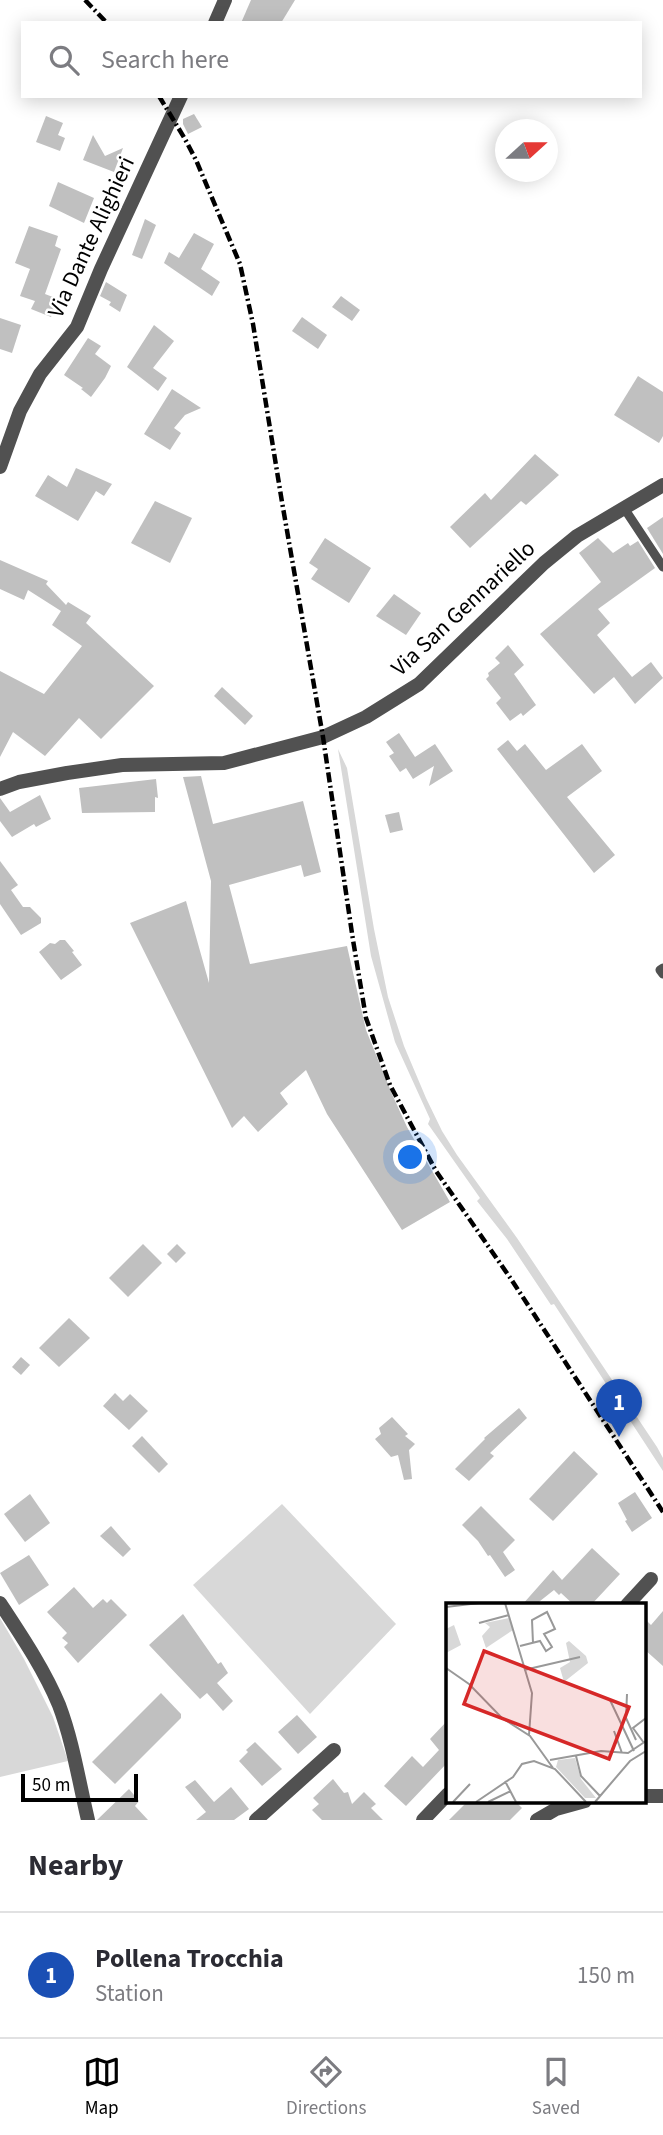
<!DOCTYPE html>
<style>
:root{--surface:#fff;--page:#f7f7f7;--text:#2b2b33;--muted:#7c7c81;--line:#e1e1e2;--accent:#000}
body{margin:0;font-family:"Source Sans 3",sans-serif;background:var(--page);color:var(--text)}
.compass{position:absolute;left:495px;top:119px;width:63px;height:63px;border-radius:50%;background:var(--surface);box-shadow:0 4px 18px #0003;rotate:69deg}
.scale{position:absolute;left:21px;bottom:18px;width:117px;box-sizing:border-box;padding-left:7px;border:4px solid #000;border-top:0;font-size:19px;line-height:24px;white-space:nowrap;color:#000;-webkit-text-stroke:5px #fff;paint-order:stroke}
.you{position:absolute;left:411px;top:1158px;width:24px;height:24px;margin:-18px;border:5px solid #fff;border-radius:50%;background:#1a73e8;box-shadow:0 0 0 10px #1a73e833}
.badge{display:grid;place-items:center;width:46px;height:46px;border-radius:50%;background:var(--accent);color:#fff;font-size:23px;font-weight:700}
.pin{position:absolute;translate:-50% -58px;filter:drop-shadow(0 2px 4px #0008)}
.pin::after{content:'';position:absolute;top:37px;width:24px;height:21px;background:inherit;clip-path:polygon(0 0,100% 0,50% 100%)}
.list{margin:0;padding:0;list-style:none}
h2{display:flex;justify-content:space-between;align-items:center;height:91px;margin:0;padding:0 28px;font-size:30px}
h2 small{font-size:23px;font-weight:400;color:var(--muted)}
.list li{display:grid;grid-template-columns:46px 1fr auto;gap:21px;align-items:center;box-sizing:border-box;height:126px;padding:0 28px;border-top:2px solid var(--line)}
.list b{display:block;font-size:26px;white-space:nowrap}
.list p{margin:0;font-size:23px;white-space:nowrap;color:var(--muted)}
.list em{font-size:23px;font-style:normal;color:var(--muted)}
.icon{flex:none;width:38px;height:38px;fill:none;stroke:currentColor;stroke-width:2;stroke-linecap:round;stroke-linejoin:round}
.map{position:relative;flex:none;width:663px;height:1820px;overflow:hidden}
.search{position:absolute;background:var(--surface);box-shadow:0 4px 18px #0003;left:21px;right:21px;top:21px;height:77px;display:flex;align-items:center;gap:18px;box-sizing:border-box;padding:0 24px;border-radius:0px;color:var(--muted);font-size:26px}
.sheet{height:217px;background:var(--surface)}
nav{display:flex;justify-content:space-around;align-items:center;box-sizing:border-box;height:98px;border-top:2px solid var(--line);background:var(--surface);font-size:19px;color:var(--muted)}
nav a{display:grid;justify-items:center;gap:4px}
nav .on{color:var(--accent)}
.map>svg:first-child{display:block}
</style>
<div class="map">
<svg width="663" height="1820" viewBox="0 0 663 1820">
<rect width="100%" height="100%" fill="#fff"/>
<g fill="#d8d8d8">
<polygon points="338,749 347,768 374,929 388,997 404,1046 426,1098 442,1131 457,1155 517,1238 657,1447 663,1458 663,1471 554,1304 551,1305 507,1239 477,1201 480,1198 428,1124 430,1119 395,1042 371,956"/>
<polygon points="282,1504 396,1624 310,1714 193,1585"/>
<polygon points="0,1618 24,1659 53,1717 68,1761 0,1777"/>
</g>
<g fill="#c0c0c0">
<polygon points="251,0 295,0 281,23 241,23"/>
<polygon points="194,114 202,127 188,134 183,124 183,119"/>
<polygon points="46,116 63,123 58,135 65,138 60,151 36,142"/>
<polygon points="93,135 105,156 123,148 114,172 83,160"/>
<polygon points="58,182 94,198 84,223 49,206"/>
<polygon points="145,219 156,225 142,259 132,255"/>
<polygon points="29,226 58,236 55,246 61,249 45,294 58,299 51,317 31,309 35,301 20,296 30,269 15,263"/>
<polygon points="194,233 214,244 201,269 220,282 212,296 164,263 169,252 179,258"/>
<polygon points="106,282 127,295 120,312 109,305 111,302 100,296"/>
<polygon points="341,296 360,310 352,321 332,307"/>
<polygon points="302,317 327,335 318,349 292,331"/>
<polygon points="0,318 21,325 12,353 0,349"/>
<polygon points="154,325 174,341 153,368 167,378 158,391 127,367"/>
<polygon points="88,338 101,346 95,354 111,366 105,378 91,397 81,389 83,388 64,375"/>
<polygon points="638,376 663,392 663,436 659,443 614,415"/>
<polygon points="172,389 201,408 185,415 174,428 181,433 170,450 144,434"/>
<polygon points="535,454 559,475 526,505 521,501 470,548 450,527 485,493 491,500"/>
<polygon points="76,468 112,484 104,496 96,491 78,521 35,496 48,475 67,487"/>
<polygon points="155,501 192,518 170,563 131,543"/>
<polygon points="663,517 663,554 647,528"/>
<polygon points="325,538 371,568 349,603 311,579 318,569 309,563"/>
<polygon points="598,538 613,553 628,543 630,546 638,541 655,568 598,609 610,623 597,635 632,677 651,662 663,678 635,704 614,677 594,694 540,634 601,582 579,553"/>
<polygon points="0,560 48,581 46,584 66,605 68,602 91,616 86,623 154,686 101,739 79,718 45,756 13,732 0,757 0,671 44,694 82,646 52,625 61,611 28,590 24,600 0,589"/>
<polygon points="394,594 421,613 406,635 376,616"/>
<polygon points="508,645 524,665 514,674 536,705 523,716 521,713 510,721 496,703 501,698 486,679 489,676 488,673 500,663 495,658"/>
<polygon points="222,687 253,716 245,725 214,696"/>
<polygon points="399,733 415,757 435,744 453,771 429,786 434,766 413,779 406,768 400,772 389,756 394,753 386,742"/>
<polygon points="508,740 517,751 525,744 546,770 582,744 602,771 567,797 615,855 594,873 497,749"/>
<polygon points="201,776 213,824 303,801 321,872 304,877 301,865 229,885 250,964 347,946 366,1030 392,1094 407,1127 450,1202 402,1230 327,1114 306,1070 280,1093 288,1104 258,1132 244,1116 232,1128 130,923 186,901 209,983 211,881 183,777"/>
<polygon points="156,779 158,798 155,797 155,812 82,813 79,788"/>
<polygon points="40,795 51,819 36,827 34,824 12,837 0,821 0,798 10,812"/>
<polygon points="399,812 403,830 390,833 385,815"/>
<polygon points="0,861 18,885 11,890 23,907 30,907 41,918 41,923 21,935 0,904"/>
<polygon points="60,940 65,940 74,951 72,952 82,965 61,980 39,952 50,943 55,944"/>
<polygon points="143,1244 162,1263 128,1297 109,1278"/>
<polygon points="177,1244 186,1253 176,1263 167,1254"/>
<polygon points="69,1318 90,1338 59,1367 39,1348"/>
<polygon points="21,1357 30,1365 21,1375 12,1367"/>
<polygon points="115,1393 123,1401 130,1394 148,1411 129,1430 103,1406"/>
<polygon points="519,1408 527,1418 490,1453 494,1456 469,1481 455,1469 485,1439 484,1438"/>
<polygon points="392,1417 408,1434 405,1436 415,1444 409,1450 412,1479 404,1480 398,1455 391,1457 375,1439 381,1434 379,1428"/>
<polygon points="142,1436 168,1464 159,1473 132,1446"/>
<polygon points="574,1451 598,1474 553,1521 529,1499"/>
<polygon points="635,1492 652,1518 632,1532 625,1521 627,1520 618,1503"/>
<polygon points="30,1494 50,1523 25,1542 4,1514"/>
<polygon points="481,1506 515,1540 503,1552 515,1570 505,1577 490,1555 488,1556 478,1541 462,1525"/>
<polygon points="111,1526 131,1549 123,1557 100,1536"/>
<polygon points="592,1548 620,1574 591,1605 574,1605 561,1593 559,1595 554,1590 535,1605 522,1605 553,1570 562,1580"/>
<polygon points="29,1555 49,1585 19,1605 0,1573"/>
<polygon points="74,1587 93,1608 103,1599 107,1603 111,1599 127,1615 78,1663 64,1647 68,1643 62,1638 67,1633 47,1612"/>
<polygon points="663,1611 663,1666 644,1649 646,1645 644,1638 644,1618 651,1625"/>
<polygon points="183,1614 218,1664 221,1662 228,1673 217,1683 233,1701 223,1711 207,1693 200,1699 149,1645"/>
<polygon points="161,1693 181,1714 181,1718 115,1784 92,1762"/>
<polygon points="297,1715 317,1737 298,1754 278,1732"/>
<polygon points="448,1720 448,1762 406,1806 384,1786 412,1756 423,1767 439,1750 430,1739"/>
<polygon points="255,1742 282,1769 262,1786 239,1761 248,1752 246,1750"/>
<polygon points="333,1779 344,1793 348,1792 352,1804 364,1792 376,1804 371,1808 383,1820 322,1820 312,1810 319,1804 313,1798"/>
<polygon points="195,1780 214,1802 231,1787 249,1809 234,1820 196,1820 206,1812 185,1787"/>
<polygon points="129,1789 139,1801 135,1806 148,1820 97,1820"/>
<polygon points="468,1801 515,1801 522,1808 510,1820 449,1820"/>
</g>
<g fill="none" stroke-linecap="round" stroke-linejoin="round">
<g stroke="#515151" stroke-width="9">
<polyline points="624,508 663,567"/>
<polyline points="663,968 660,970 663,974"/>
</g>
<g stroke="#515151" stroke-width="14">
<polyline points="215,23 225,0"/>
<polyline points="0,467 20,411 40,374 77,327 101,269 181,96"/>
<polyline points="0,789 19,782 67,773 122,765 224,763 323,737 366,717 419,684 544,563 577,536 663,485"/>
<polyline points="627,1605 651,1579"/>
<polyline points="644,1796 663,1796"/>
<polyline points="256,1820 334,1750"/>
<polyline points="423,1820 448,1794"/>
<polyline points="537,1820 556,1809 585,1801"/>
</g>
<path stroke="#515151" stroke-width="14" d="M0,1603C21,1635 44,1669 59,1705C73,1742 79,1782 88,1820"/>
<g stroke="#000" stroke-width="4.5" stroke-dasharray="10 3.5 2 3.5" stroke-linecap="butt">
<polyline points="85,0 107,23"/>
<polyline points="159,96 185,139 196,160 240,264 253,324 282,502 323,737 353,940 366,1018 390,1085 436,1171 511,1279 663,1512"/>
</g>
</g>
<g text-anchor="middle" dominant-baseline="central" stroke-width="5" stroke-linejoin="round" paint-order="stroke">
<g font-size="23" fill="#000" stroke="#fff">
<text transform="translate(91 237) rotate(-65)">Via Dante Alighieri</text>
<text transform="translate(463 608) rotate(-43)">Via San Gennariello</text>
</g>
</g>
<g transform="translate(446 1603)">
<rect width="200" height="200" fill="#fff"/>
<path d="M63,15L67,27L40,45L36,33L44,24L39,20ZM8,22L15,42L0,50V26ZM123,38L140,53L142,60L118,79L114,65L124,59L120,40ZM129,155L135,176L150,195H139L110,164L112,157Z" fill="#d8d8d8"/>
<path fill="none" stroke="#999" stroke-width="2" d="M59,0L86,90L83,132M0,4L33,0M33,20L63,12M74,43L94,38L100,48L106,44L98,31L109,26L101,9L86,17L87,40M0,65L23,81L56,115L84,133L107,165M78,67L134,54M181,91L180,115L190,137M164,97L188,148M168,128L176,150M198,140L187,125L200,115M130,153L135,173L154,193M104,157L155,148L182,150L200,138M59,178L70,199M7,199L24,181M30,199L67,174L76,161L88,158L109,166L140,199M42,199L65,188M149,199L184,158L200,148"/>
<path fill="#d62828" fill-opacity="0.15" stroke="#d62828" stroke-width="3.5" d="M38,48L183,104L163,156L18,101Z"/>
<rect width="200" height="200" fill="none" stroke="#000" stroke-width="3.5"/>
</g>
</svg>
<svg class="compass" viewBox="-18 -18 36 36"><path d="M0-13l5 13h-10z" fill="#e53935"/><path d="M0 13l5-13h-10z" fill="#7c7c81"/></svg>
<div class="scale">50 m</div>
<div class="you"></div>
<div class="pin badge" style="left:619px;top:1437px;background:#1a4fb4">1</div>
<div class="search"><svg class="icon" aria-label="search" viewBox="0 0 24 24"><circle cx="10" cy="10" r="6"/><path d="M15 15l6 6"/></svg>Search here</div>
</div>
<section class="sheet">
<h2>Nearby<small></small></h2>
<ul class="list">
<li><span class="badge" style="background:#1a4fb4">1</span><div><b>Pollena Trocchia</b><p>Station</p></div><em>150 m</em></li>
</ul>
</section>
<nav>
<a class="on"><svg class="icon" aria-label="map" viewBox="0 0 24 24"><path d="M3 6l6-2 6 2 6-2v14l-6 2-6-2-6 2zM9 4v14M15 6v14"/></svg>Map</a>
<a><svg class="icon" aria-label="directions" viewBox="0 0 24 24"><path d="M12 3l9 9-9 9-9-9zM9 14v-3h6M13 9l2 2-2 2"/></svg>Directions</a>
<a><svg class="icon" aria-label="saved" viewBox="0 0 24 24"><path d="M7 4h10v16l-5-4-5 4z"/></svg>Saved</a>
</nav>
